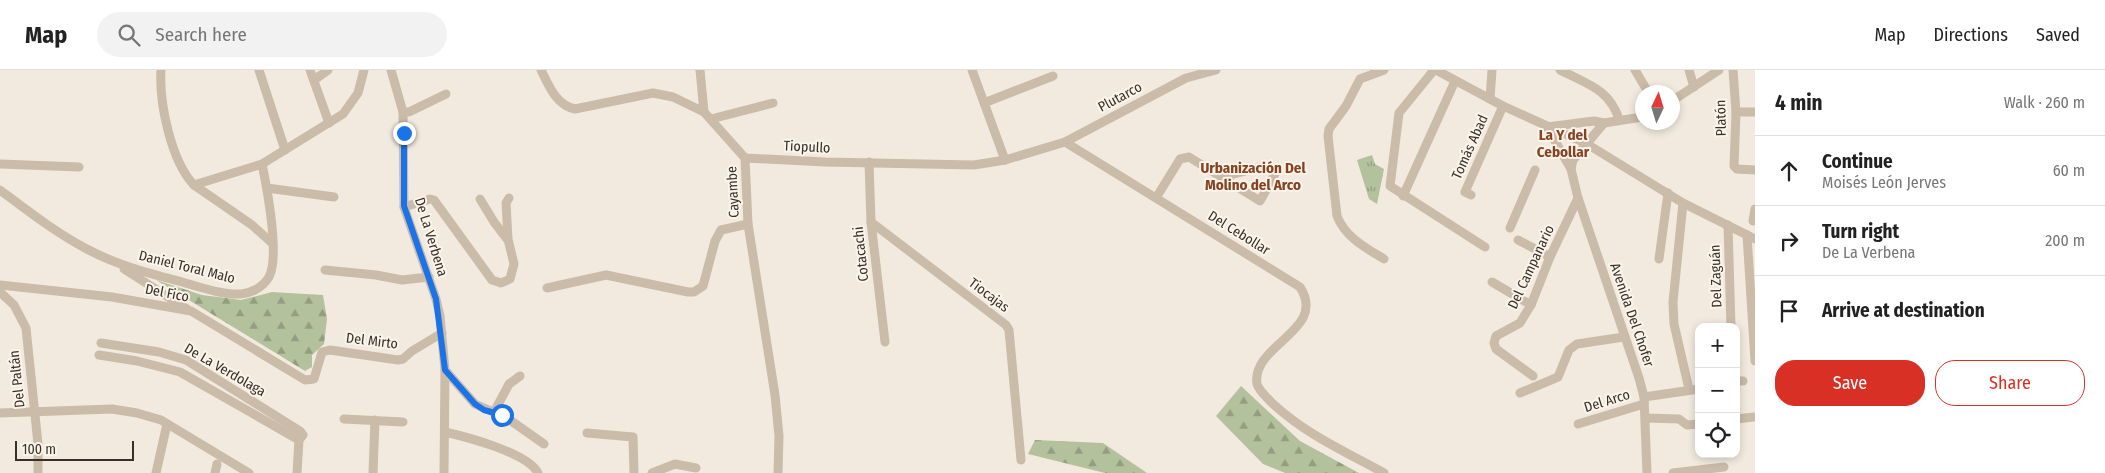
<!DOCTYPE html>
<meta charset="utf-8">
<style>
:root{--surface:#fff;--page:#f2f2f2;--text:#222;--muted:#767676;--line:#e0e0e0;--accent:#d93025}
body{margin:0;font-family:"Fira Sans Condensed",sans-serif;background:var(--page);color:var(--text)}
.controls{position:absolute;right:15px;bottom:15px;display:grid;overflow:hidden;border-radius:10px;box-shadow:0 2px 8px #0003}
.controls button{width:45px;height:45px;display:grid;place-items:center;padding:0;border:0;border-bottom:1px solid var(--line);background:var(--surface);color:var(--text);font:25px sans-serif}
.compass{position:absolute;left:1635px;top:15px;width:45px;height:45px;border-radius:50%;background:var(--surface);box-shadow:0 2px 8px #0003;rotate:4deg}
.scale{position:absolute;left:15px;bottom:12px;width:119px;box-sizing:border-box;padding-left:5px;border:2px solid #382f29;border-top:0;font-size:14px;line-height:18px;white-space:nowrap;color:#382f29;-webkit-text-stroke:4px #faf4ea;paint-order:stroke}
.stop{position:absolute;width:15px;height:15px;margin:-11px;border:4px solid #1a73e8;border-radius:50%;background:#fff}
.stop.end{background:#1a73e8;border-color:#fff;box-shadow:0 1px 5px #0008}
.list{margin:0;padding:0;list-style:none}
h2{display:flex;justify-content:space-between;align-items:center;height:65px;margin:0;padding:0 20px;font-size:21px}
h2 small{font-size:16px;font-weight:400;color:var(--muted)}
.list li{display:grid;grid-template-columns:32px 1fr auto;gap:15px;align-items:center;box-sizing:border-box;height:70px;padding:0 20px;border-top:1px solid var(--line)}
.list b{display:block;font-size:19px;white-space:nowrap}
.list p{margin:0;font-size:16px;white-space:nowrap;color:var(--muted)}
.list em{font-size:16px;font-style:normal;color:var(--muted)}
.actions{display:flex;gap:10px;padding:15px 20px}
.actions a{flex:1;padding:11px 0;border:1px solid var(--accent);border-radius:20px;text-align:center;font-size:18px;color:var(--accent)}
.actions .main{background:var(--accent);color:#fff}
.icon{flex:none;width:28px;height:28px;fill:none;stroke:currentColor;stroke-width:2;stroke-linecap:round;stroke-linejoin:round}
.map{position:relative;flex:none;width:1755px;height:403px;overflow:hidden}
header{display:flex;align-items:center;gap:30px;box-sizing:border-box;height:70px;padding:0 25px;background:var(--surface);border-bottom:1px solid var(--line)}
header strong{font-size:24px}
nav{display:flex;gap:28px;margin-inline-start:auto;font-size:18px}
.search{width:350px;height:45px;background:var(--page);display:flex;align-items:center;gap:12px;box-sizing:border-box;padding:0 18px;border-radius:28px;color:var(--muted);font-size:19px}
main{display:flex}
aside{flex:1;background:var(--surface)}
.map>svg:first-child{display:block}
</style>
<header>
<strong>Map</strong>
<div class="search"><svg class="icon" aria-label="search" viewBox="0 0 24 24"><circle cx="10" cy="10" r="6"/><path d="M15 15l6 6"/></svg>Search here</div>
<nav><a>Map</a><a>Directions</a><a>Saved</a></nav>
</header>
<main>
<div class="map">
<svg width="1755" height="403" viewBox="0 0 1755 403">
<defs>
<pattern id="grass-tufts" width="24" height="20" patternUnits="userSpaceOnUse" patternTransform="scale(1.25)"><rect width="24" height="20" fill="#b3c29d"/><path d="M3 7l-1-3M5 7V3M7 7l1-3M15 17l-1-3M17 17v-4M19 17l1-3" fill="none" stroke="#939e80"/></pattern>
<pattern id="forest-firs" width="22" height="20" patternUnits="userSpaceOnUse" patternTransform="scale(1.25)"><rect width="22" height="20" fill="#b3c29d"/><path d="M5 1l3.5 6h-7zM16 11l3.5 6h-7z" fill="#939e80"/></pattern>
</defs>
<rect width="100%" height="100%" fill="#f2eade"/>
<polygon fill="url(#grass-tufts)" points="1372,85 1375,94 1384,99 1377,134 1369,129 1357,90"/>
<g fill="url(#forest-firs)">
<polygon points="156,210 202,225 241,230 272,222 323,225 327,249 324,274 312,285 312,297 305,301"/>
<polygon points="1241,316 1300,371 1359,403 1285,403 1263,394 1216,346"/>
<polygon points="1035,370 1103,373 1147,403 1105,403 1028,384"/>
</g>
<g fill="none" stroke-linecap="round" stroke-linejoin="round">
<g stroke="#cbbba9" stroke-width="9">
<path d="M161,0C159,33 171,91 194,115L252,155L272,173"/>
<polyline points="259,0 285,80"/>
<polyline points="310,0 329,53"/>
<polyline points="391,0 403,42 404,137 436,229 440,246 445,300 444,403"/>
<path d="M541,0C549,16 556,35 575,39L653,23L673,27L704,42L745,88L748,154L775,325L779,366L778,403"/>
<polyline points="700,0 704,42"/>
<polyline points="972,0 1005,90"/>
<path d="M1384,0L1360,9L1346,36L1329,59L1328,66L1337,146C1345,167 1366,178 1384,189"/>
<polyline points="1434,0 1399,43 1390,116 1485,177"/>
<polyline points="1436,0 1503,36 1587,74 1683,133 1755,169"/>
<path d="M1560,0C1587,14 1609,19 1619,49"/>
<polyline points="1635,0 1648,22"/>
<polyline points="1689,0 1694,17"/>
<polyline points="1733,0 1736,42 1734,96 1737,99 1755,100"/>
<polyline points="314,10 328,0"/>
<polyline points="1490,29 1492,0"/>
<polyline points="1672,31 1719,0"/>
<polyline points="984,33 1053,6"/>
<polyline points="403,42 409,42 446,24"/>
<polyline points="1736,42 1755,42"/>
<polyline points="1642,47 1604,53 1594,51 1547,57 1571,99 1578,128 1639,308 1644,327 1647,403"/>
<polyline points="711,49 773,33"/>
<polyline points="1065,72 1186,8 1216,0"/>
<path d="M745,88L825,92L974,95L1005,90L1065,72L1300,217C1328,261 1251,274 1257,314C1259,321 1266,326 1271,332C1305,364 1344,381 1384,403"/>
<polyline points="869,92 871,152 885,272"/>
<polyline points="0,94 79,97"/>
<polyline points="1571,99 1573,90 1604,53"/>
<polyline points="194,115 262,94 343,44 358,23 364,0"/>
<polyline points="267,118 334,127"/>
<path d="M0,120C28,141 55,162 85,178C116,195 148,203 182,212C200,217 222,225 241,224C252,223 263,217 269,207C280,186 267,118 262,94"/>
<polyline points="1471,125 1465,122 1503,36"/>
<polyline points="1403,126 1455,11"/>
<polyline points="1156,128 1180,89 1189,87 1260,131 1277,100 1269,95 1222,107"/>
<polyline points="480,129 494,152 507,169"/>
<polyline points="1683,133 1673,232 1674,254 1689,319"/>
<polyline points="404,137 430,129 434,130 492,210 501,213 510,209 514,194 508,169 506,133 509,128"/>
<polyline points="1753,151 1755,139"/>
<polyline points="871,152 1006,255 1009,260 1021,390"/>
<polyline points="1728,155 1731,257"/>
<polyline points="1510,158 1535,100"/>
<polyline points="1747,165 1755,291"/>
<polyline points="1518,170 1550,187"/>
<polyline points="1659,189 1668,123"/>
<polyline points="124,199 187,239"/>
<polyline points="325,200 376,205 402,210 429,207"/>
<polyline points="1492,212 1531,235"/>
<polyline points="0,215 112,227 191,241 305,310 314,309 322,282 330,280 398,290 403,289 412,281 442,263"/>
<polyline points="547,218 606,205 688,222 694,222 703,216 715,171 721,160 748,154"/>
<polyline points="0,222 14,235 26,258 38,374 38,403"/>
<polyline points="101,273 159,282 186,290 300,361 303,365 299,370 297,403"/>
<polyline points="99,285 137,291 180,302 299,370"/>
<polyline points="445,300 475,334 507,348 544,374"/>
<polyline points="1533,306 1496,279 1494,273 1496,266 1520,253 1531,235 1550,187 1578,128"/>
<polyline points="1736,311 1743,311"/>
<polyline points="1520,323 1558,307 1569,280 1577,274 1624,267"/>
<polyline points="1644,327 1699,319"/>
<polyline points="494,342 509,314 520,306"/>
<polyline points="0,343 112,339 137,343 161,350 249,403"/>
<polyline points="1646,348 1679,349 1687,355 1699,354"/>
<polyline points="344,349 403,352"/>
<polyline points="1736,349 1754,347"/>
<polyline points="1578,354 1644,334"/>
<path d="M445,362C467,367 528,383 538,403"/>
<polyline points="587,363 633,367 634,403"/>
<polyline points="156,403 167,354"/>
<polyline points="215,403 217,394"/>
<polyline points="373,403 375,350"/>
<polyline points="652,403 675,394 696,398"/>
<polyline points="1673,403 1724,397"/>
</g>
</g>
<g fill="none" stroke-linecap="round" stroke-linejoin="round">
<polyline stroke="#1a73e8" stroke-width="6" points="404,63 404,136 436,229 445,300 475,334 484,340 502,345"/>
</g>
<g text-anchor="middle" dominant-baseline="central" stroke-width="4" stroke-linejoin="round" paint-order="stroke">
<g font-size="14" fill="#382f29" stroke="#faf4ea">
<text transform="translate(1120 27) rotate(-28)">Plutarco</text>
<text transform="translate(1721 48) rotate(-91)">Platón</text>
<text transform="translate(807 77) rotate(3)">Tiopullo</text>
<text transform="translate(1470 77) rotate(-66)">Tomás Abad</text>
<text transform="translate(733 122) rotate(-93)">Cayambe</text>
<text transform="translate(1239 163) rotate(32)">Del Cebollar</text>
<text transform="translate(431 167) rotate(73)">De La Verbena</text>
<text transform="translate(861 184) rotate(-96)">Cotacachi</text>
<text transform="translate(187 197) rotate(14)">Daniel Toral Malo</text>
<text transform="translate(1531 197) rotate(-65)">Del Campanario</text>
<text transform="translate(1716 206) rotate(-92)">Del Zaguán</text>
<text transform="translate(167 223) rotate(11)">Del Fico</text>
<text transform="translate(989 225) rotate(37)">Tiocajas</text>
<text transform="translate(1632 245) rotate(71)">Avenida Del Chofer</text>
<text transform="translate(372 271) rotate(7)">Del Mirto</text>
<text transform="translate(225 300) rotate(30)">De La Verdolaga</text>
<text transform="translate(17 309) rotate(-96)">Del Paltán</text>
<text transform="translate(1607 331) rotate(-17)">Del Arco</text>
</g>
<g font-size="15" font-weight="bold" fill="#874222" stroke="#faf4ea">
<text x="1563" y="65">La Y del<tspan x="1563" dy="17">Cebollar</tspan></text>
<text x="1253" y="98">Urbanización Del<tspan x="1253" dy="17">Molino del Arco</tspan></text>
</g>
</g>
</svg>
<div class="controls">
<button>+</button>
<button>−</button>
<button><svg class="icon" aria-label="locate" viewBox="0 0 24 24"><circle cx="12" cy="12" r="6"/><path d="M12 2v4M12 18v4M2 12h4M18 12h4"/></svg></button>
</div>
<svg class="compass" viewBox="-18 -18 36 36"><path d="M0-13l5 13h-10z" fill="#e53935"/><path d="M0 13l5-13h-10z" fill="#767676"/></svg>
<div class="scale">100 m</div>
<div class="stop" style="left:502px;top:345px"></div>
<div class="stop end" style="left:404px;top:63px"></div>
</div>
<aside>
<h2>4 min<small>Walk · 260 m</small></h2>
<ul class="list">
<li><svg class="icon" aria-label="ahead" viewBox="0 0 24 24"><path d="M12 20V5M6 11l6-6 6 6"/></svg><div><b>Continue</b><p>Moisés León Jerves</p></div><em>60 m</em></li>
<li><svg class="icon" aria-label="right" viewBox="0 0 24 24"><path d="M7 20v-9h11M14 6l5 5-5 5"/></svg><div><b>Turn right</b><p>De La Verbena</p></div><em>200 m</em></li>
<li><svg class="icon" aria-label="arrive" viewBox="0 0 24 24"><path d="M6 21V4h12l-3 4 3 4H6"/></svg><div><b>Arrive at destination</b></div></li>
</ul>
<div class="actions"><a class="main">Save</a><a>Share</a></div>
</aside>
</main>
